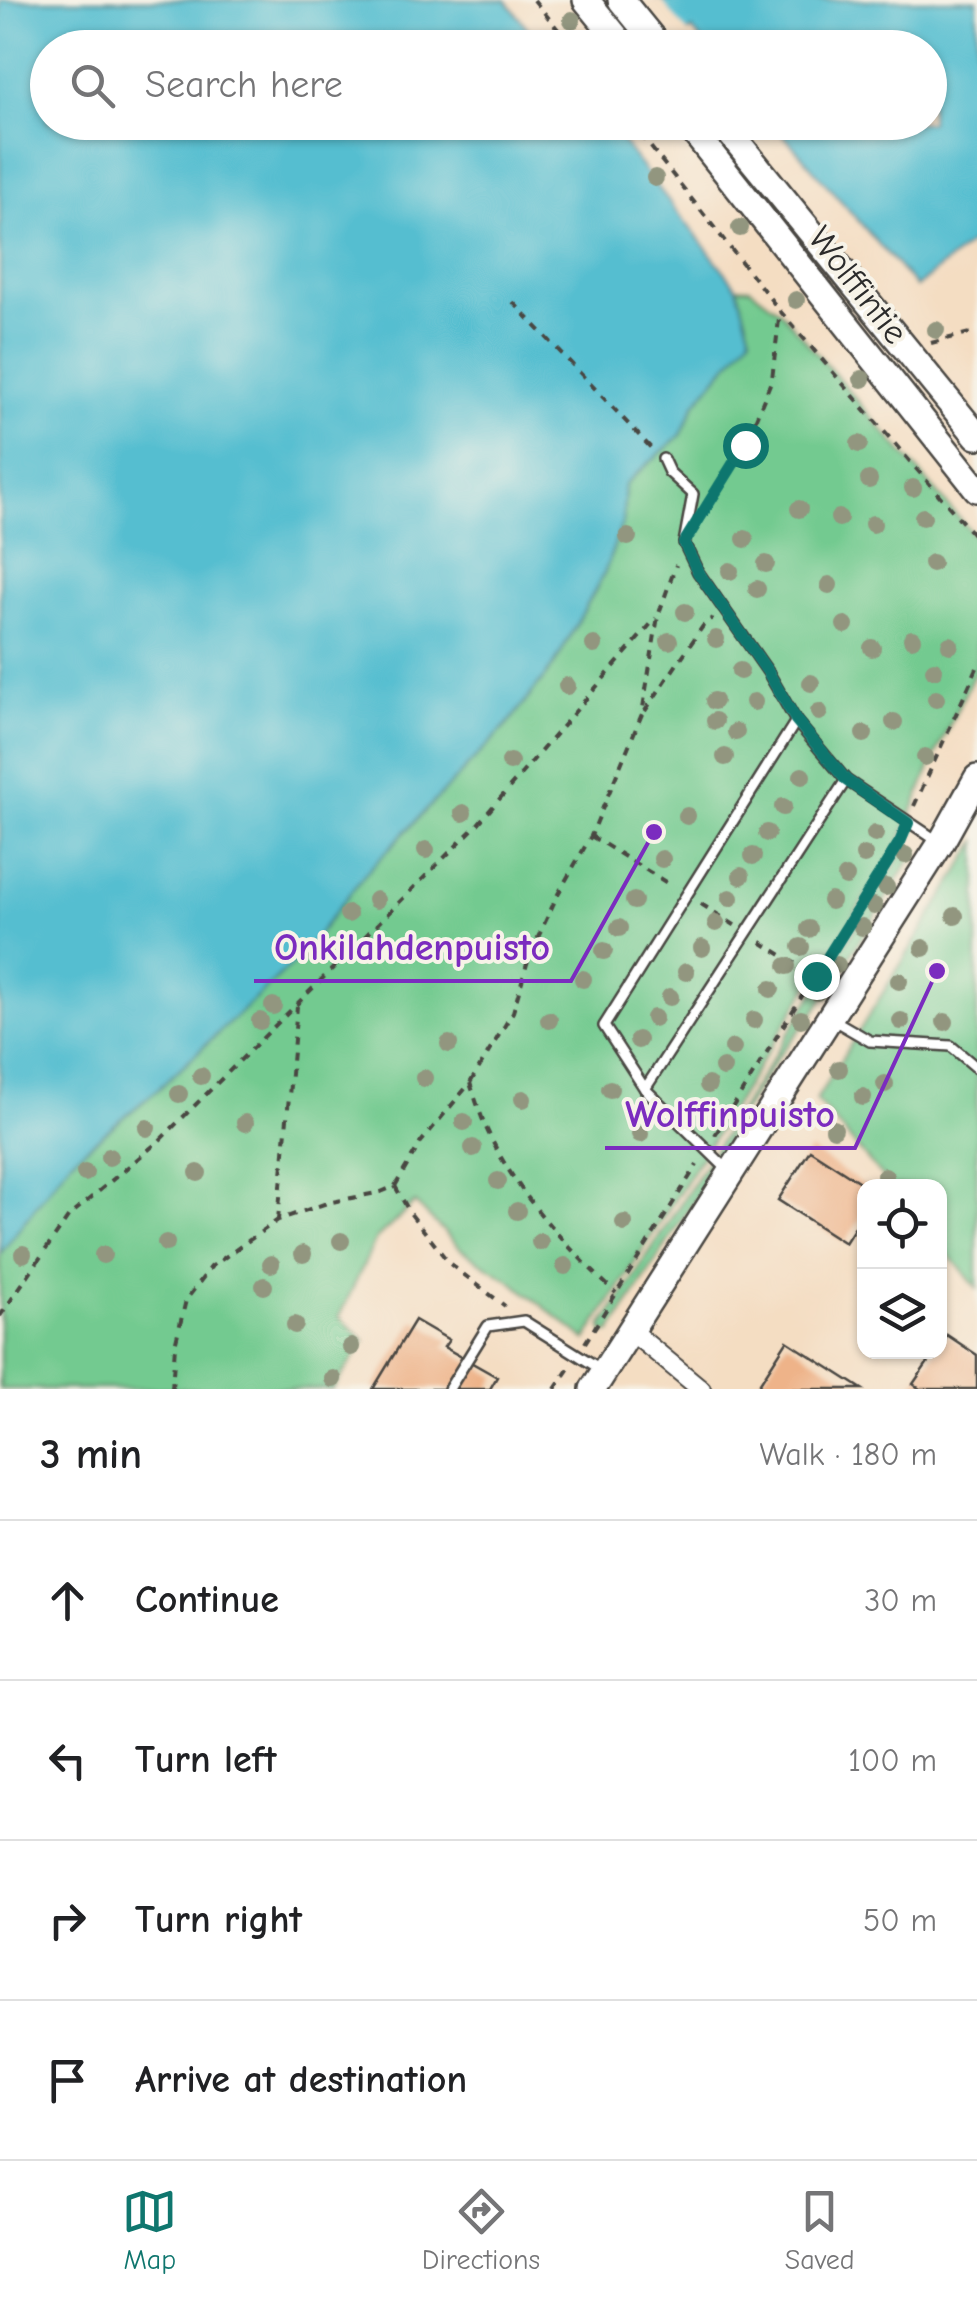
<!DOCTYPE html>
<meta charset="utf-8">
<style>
:root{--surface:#fff;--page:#f2f2f2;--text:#202124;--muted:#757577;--line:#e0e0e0;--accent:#0f766e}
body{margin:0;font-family:"Comic Neue",sans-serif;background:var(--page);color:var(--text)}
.controls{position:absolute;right:30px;bottom:30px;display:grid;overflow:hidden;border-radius:20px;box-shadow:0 2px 8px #0004}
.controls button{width:90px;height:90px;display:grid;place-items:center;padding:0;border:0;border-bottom:2px solid var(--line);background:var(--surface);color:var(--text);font:50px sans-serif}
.stop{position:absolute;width:30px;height:30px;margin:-22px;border:8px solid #0f766e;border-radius:50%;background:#fff}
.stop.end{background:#0f766e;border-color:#fff;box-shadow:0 2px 10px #0008}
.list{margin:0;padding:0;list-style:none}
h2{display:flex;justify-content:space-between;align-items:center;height:130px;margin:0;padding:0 40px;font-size:42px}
h2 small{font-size:32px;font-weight:400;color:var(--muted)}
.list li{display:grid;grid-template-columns:65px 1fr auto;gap:30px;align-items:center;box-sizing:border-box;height:160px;padding:0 40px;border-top:2px solid var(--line)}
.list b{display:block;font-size:38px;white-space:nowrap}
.list em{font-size:32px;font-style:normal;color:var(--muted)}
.icon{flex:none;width:55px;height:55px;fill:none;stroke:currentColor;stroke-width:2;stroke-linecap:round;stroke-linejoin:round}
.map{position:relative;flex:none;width:977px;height:1389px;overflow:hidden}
.search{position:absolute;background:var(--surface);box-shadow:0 2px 8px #0004;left:30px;right:30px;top:30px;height:110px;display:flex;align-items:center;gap:25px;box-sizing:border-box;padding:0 35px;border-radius:55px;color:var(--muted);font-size:38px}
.sheet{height:770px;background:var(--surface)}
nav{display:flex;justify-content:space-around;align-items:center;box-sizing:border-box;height:140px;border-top:2px solid var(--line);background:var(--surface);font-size:28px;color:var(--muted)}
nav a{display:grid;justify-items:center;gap:5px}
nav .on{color:var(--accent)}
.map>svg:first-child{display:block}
</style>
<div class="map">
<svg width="977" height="1389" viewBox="0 0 977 1389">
<rect width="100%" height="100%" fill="#f7f3e8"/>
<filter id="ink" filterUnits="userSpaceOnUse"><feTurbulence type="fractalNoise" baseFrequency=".01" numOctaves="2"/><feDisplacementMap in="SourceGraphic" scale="20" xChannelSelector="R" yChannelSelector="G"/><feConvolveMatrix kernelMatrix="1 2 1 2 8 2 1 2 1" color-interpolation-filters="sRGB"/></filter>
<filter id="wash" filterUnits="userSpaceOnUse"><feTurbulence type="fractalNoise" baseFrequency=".0048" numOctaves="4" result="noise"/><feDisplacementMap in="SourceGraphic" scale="40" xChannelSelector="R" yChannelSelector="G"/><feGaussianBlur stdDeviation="2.25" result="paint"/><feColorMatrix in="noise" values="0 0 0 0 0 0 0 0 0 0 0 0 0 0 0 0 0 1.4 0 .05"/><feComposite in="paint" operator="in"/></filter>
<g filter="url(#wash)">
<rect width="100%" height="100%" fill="#f4ddc2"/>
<g fill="#73ca90" stroke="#4f7a5e" stroke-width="2.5">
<polygon points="737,287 750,288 780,311 977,539 977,668 934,758 900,842 586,1340 511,1281 462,1250 415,1203 376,1239 339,1317 365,1341 333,1389 0,1389 0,1254 16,1229 70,1161 157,1090 302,955 364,875 508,724 554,665 604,574 623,521 625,484 681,435 695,404 751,336"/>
<polygon points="977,842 977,1288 940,1244 940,1186 890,1186 816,1100"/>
<polygon points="907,846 916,851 816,1010 777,1058 733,1127 709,1177 611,1332 604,1333 602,1327"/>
</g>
<g fill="#54bed0" stroke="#40747e" stroke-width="2.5">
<polygon points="0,0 506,0 542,47 48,48 48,122 607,123 737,287 751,336 695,404 681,435 625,484 623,521 604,574 554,665 508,724 364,875 302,955 157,1090 70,1161 0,1254"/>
<polygon points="655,0 977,0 977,238 916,287 773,123 930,122 930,48 707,47 692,30 671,47 595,48"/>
</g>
<polygon fill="#f4ddc2" points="647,0 661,0 691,37 679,48 605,47 597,39"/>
<g id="blocks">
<g fill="#eeb389">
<polygon points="810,1150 864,1185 864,1213 845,1243 778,1200"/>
<polygon points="415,1320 449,1340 444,1347 497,1377 490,1389 373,1389"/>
<polygon points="947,1335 977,1355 977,1389 920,1389 913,1384 935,1352 940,1352"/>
<polygon points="787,1341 862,1389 756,1389"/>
</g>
</g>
</g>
<g filter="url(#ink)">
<use href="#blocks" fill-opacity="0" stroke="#494642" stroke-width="2.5"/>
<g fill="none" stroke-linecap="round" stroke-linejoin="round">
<defs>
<g id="lane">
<polyline points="663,459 669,472 693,494 684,543 698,572 768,672 796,721 846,780 939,842"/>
<polyline points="832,1019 870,1041 951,1046 977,1068"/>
<polyline points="645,1089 846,780"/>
<polyline points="728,1170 645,1089 604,1026 796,721"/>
<polyline points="449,1389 488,1326 524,1321 602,1370"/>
</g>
<polyline id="street" points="631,1331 701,1389"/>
<g id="secondary">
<polyline points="586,0 625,48"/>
<polyline points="621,0 660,48"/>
<polyline points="686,122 977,489"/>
<polyline points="721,122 977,436"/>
<polyline points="593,1389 941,843 977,778"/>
</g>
</defs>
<use href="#lane" stroke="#494642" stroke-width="14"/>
<use href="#street" stroke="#494642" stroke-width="22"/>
<use href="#secondary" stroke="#494642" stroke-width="30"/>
<g stroke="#494642" stroke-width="4" stroke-dasharray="8 8" stroke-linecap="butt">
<polyline points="534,0 573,48"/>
<polyline points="631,122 780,311 977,539"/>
<polyline points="513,302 652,449"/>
<polyline points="931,343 977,331"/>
<polyline points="708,504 745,445 772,379 780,311"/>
<polyline points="645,711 703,626 713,618"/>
<polyline points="914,806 977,668"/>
<polyline points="591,836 672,886"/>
<polyline points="701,904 736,926"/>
<polyline points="761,942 825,982"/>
<path d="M470,1083C476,1100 481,1118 489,1134C516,1193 569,1250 616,1293"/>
<polyline points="715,1135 901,838"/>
<polyline points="395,1186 410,1213 450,1264 505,1306"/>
<polyline points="278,1220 297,1006"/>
<polyline points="0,1316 69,1216 159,1141 477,825 656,618"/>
<polyline points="585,1343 697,1165"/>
<polyline points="172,1389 175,1345 186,1300 211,1267 278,1220 327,1203 381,1192 395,1186 421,1142 470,1083 513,1012 529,957 558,894 591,836 642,714 658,616 676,565"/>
<polyline points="555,1389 569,1368"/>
</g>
<use href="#lane" stroke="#fff" stroke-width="9"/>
<use href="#street" stroke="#fff" stroke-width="18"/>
<use href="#secondary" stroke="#fff" stroke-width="25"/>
</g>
<g fill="#92967f">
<circle cx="572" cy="20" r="9"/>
<circle cx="655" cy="178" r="9"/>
<circle cx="740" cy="228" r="9"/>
<circle cx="796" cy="300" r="9"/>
<circle cx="936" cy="330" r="9"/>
<circle cx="862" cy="379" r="9"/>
<circle cx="859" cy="444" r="9"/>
<circle cx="869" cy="480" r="9"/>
<circle cx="913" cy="488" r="9"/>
<circle cx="799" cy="509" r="9"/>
<circle cx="923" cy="517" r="9"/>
<circle cx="839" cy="518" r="9"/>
<circle cx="873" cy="524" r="9"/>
<circle cx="628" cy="537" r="9"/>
<circle cx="745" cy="539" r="9"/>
<circle cx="932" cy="563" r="9"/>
<circle cx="766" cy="564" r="9"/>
<circle cx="730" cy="571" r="9"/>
<circle cx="829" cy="585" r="9"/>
<circle cx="757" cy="589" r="9"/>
<circle cx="685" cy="612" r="9"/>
<circle cx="845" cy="625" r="9"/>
<circle cx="716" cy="639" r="9"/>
<circle cx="912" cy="639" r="9"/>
<circle cx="669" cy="641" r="9"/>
<circle cx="594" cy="645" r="9"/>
<circle cx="950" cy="645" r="9"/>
<circle cx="872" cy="648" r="9"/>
<circle cx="934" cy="670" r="9"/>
<circle cx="740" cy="671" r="9"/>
<circle cx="811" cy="683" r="9"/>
<circle cx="567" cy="686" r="9"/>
<circle cx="936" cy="699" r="9"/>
<circle cx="714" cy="701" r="9"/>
<circle cx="754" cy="702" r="9"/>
<circle cx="819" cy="712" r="9"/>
<circle cx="715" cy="721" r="9"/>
<circle cx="894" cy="722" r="9"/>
<circle cx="736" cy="732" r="9"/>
<circle cx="864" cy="734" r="9"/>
<circle cx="725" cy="757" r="9"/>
<circle cx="925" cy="757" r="9"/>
<circle cx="510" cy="762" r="9"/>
<circle cx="802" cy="776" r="9"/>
<circle cx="783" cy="807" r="9"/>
<circle cx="463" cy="813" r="9"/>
<circle cx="687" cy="816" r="9"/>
<circle cx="767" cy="833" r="9"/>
<circle cx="875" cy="834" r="9"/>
<circle cx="426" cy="850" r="9"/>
<circle cx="864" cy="855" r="9"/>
<circle cx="905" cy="855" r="9"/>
<circle cx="753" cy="856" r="9"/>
<circle cx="662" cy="859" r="9"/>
<circle cx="741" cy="876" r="9"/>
<circle cx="846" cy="877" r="9"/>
<circle cx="886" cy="887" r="9"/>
<circle cx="730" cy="898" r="9"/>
<circle cx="376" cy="900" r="9"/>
<circle cx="634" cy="901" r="9"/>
<circle cx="831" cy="901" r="9"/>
<circle cx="874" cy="906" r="9"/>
<circle cx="348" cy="914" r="9"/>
<circle cx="955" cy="916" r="9"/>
<circle cx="716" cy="923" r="9"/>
<circle cx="862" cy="927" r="9"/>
<circle cx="619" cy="928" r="9"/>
<circle cx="809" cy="929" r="9"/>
<circle cx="801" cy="947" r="9"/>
<circle cx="702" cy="948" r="9"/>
<circle cx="923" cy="948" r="9"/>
<circle cx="604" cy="951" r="9"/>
<circle cx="316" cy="957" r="9"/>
<circle cx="837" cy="965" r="9"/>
<circle cx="787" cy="966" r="9"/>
<circle cx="686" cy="972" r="9"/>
<circle cx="583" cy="979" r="9"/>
<circle cx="899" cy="981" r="9"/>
<circle cx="771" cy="989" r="9"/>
<circle cx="817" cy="992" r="9"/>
<circle cx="670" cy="997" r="9"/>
<circle cx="273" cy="1006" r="9"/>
<circle cx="654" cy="1018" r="9"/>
<circle cx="801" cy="1019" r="9"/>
<circle cx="549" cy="1020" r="9"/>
<circle cx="754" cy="1020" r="9"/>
<circle cx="260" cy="1021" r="9"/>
<circle cx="901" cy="1021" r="9"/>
<circle cx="945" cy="1022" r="9"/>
<circle cx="638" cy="1040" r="9"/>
<circle cx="449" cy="1044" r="9"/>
<circle cx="733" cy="1048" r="9"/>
<circle cx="723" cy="1068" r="9"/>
<circle cx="839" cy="1069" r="9"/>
<circle cx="201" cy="1076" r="9"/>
<circle cx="424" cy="1078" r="9"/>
<circle cx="885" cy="1084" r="9"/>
<circle cx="708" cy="1085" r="9"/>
<circle cx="610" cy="1089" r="9"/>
<circle cx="179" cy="1094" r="9"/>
<circle cx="863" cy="1097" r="9"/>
<circle cx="523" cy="1099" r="9"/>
<circle cx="464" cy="1122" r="9"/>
<circle cx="245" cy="1123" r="9"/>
<circle cx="147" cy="1128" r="9"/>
<circle cx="834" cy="1129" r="9"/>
<circle cx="640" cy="1134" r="9"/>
<circle cx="473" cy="1148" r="9"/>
<circle cx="109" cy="1157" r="9"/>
<circle cx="85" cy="1173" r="9"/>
<circle cx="198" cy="1173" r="9"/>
<circle cx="885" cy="1176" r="9"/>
<circle cx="498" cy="1181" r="9"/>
<circle cx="517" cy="1211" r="9"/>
<circle cx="624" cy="1223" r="9"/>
<circle cx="341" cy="1241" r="9"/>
<circle cx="540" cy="1242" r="9"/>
<circle cx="166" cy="1243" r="9"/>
<circle cx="23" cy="1254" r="9"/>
<circle cx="303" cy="1254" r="9"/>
<circle cx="103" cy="1255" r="9"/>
<circle cx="271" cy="1264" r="9"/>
<circle cx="565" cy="1266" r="9"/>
<circle cx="264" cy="1286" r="9"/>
<circle cx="295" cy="1325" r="9"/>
<circle cx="351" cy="1347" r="9"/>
<circle cx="333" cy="1379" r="9"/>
</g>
</g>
<g fill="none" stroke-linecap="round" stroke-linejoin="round" filter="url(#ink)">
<polyline stroke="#0f766e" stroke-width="12" points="745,445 684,543 698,572 768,672 796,720 846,780 908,823 900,842 816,976"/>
</g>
<g text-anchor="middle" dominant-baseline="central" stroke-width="8" stroke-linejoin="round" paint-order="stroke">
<g font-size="35" fill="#2b2b2b" stroke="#f7f3e8">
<text transform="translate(858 285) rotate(52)">Wolffintie</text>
</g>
</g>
<path fill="none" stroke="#7b2cbf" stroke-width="4" d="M654 832L571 981H254M937 971L855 1148H605"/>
<g fill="#7b2cbf" stroke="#f7f3e8" stroke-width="4">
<circle cx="654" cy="832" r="10"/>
<circle cx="937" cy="971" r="10"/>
</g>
<g font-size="38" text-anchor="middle" font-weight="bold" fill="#7b2cbf" stroke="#f7f3e8" stroke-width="8" stroke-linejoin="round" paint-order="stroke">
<text x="412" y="960">Onkilahdenpuisto</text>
<text x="730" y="1127">Wolffinpuisto</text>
</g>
</svg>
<div class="controls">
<button><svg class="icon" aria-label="locate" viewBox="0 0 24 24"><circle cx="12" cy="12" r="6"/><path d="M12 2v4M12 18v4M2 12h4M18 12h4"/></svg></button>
<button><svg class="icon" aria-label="layers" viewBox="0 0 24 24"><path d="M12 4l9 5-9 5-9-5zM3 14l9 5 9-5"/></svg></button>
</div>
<div class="stop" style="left:745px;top:445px"></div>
<div class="stop end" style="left:816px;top:976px"></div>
<div class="search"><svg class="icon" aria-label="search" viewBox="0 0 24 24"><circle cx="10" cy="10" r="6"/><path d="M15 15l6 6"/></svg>Search here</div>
</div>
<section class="sheet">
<h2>3 min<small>Walk · 180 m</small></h2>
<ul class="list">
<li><svg class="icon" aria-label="ahead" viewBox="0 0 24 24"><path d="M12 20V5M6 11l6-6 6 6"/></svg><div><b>Continue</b></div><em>30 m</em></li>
<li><svg class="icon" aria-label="left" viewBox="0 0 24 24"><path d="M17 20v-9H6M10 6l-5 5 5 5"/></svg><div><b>Turn left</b></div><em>100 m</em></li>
<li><svg class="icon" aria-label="right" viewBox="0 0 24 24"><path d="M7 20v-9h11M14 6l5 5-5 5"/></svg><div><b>Turn right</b></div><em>50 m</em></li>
<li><svg class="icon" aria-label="arrive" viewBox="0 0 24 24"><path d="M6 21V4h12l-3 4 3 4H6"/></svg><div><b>Arrive at destination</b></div></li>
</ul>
</section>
<nav>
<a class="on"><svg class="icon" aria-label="map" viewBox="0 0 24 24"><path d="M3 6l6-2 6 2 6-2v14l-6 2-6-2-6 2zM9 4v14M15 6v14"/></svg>Map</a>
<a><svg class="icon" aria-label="directions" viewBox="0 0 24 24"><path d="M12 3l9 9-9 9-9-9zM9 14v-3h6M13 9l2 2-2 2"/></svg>Directions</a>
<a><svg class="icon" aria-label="saved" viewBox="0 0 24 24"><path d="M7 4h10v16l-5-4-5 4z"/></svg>Saved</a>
</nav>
